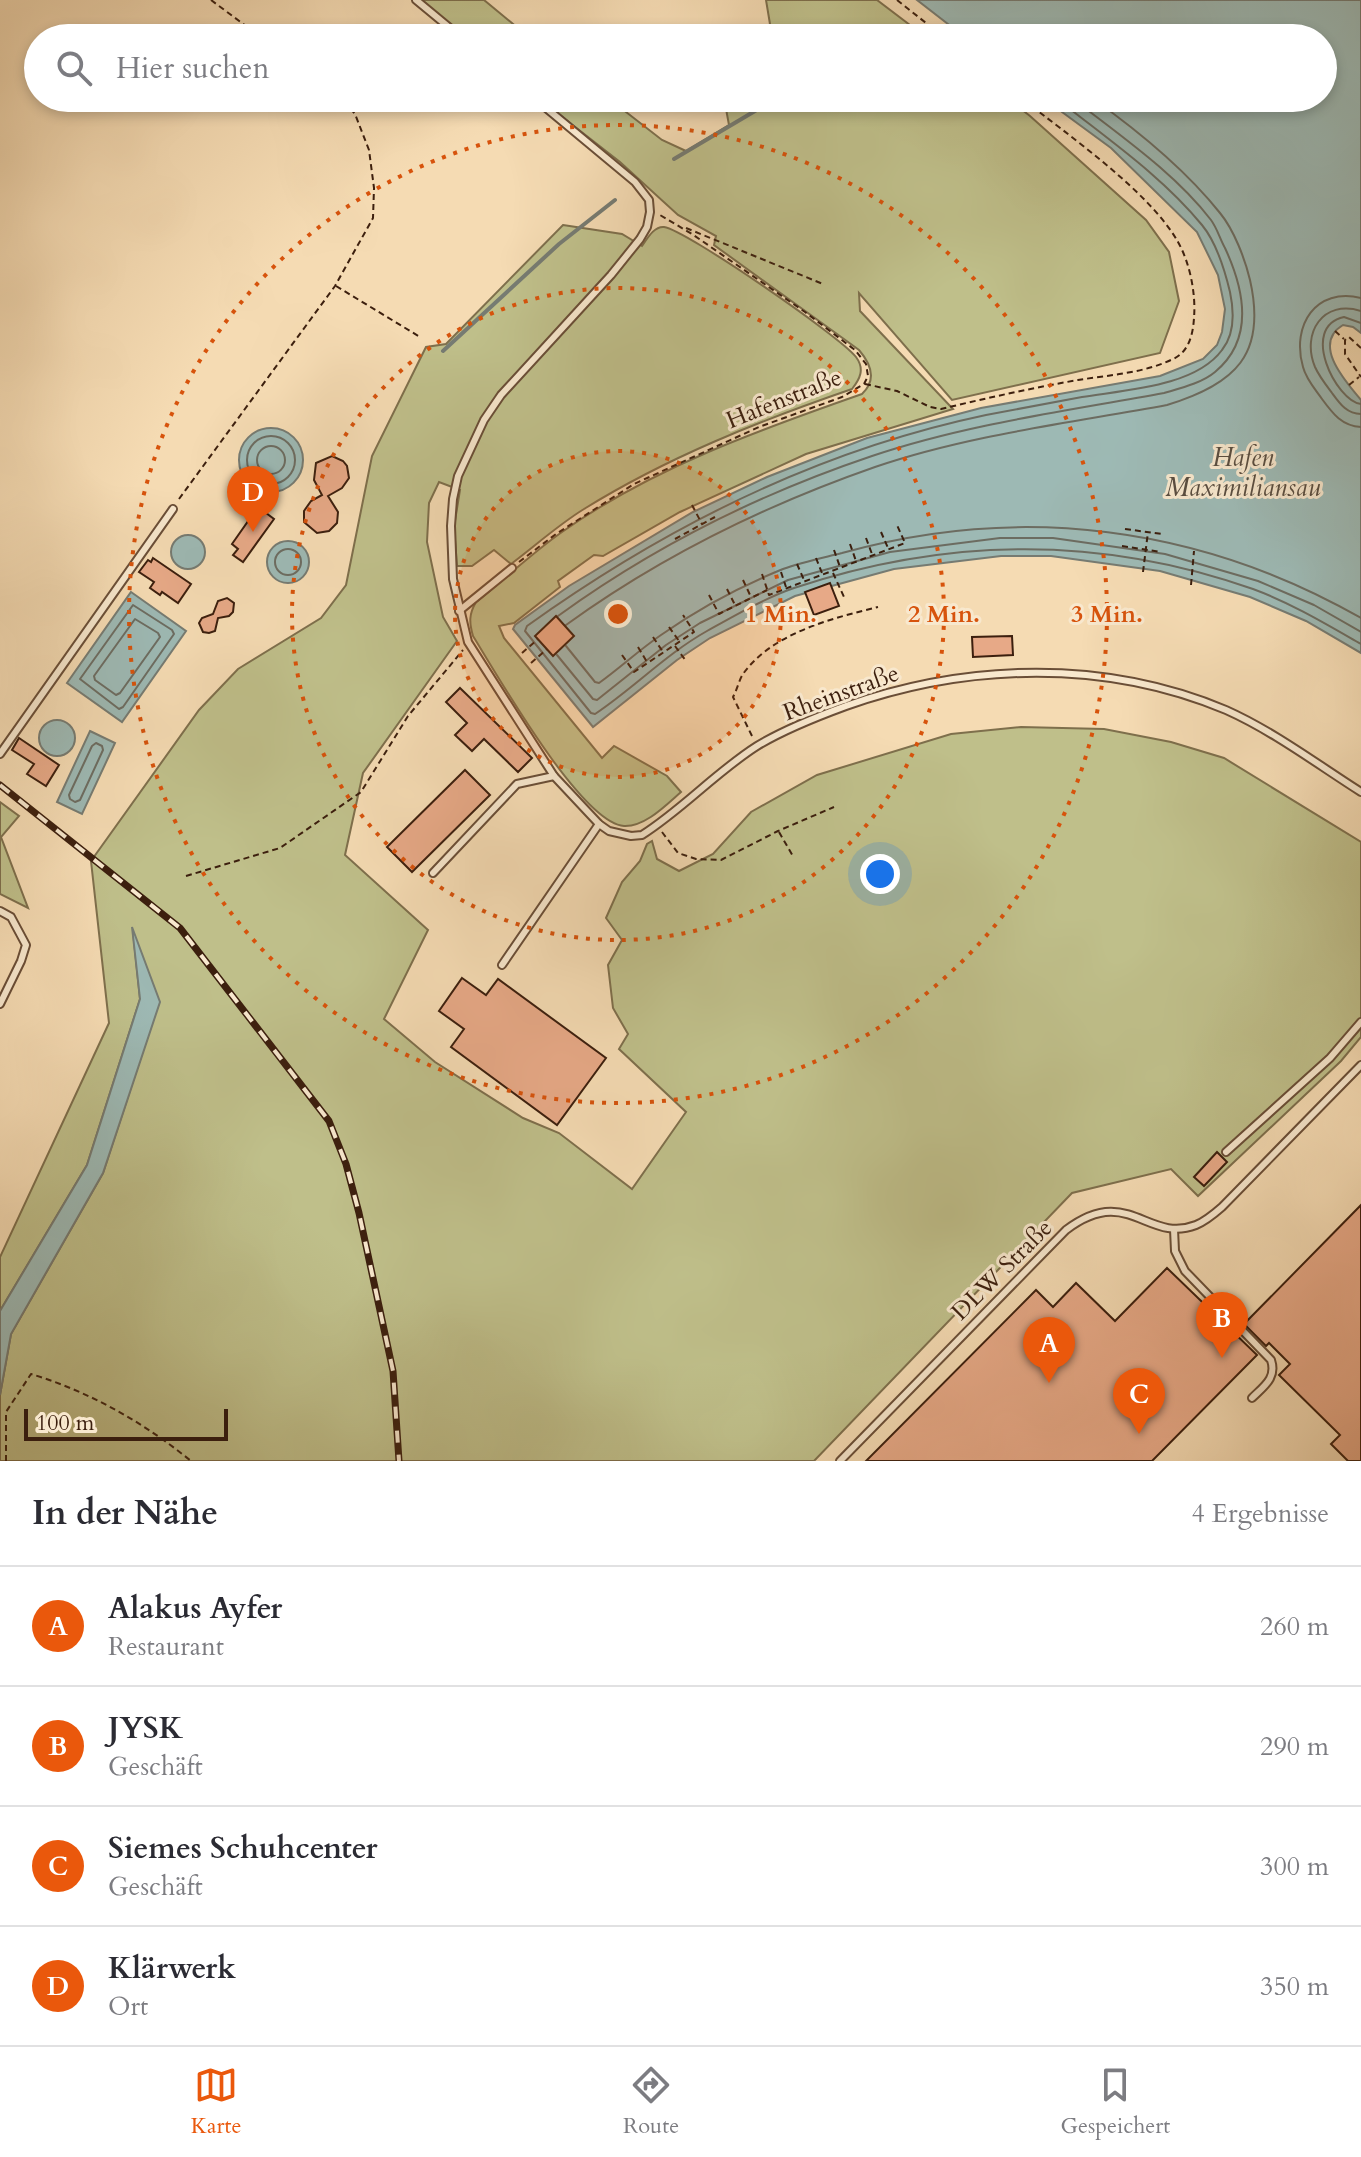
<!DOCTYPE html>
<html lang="de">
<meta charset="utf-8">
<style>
:root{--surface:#fff;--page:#f7f7f7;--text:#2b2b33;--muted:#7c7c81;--line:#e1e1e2;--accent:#ea580c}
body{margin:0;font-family:Cardo,serif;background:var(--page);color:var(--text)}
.scale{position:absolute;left:24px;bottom:20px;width:204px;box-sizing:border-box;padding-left:8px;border:4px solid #3c1f0e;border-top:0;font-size:22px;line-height:28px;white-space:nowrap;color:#3c1f0e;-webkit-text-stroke:6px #f8e8ce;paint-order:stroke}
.you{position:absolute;left:880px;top:874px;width:28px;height:28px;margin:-20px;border:6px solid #fff;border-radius:50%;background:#1a73e8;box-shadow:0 0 0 12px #1a73e833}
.badge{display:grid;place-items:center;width:52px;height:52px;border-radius:50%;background:var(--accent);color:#fff;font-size:26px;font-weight:700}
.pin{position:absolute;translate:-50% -66px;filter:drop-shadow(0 2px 4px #0008)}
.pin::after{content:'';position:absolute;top:42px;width:28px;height:24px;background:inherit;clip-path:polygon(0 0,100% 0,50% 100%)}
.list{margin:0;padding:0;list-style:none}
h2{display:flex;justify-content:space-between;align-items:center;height:104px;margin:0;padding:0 32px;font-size:34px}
h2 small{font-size:26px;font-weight:400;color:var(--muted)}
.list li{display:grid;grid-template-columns:52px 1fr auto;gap:24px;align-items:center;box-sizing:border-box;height:120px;padding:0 32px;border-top:2px solid var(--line)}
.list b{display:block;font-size:30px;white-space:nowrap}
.list p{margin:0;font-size:26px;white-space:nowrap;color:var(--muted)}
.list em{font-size:26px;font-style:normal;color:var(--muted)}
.icon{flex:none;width:44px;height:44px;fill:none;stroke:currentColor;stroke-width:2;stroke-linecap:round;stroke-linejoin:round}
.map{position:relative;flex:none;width:1361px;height:1461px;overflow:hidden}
.search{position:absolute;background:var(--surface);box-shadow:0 4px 12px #0003;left:24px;right:24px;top:24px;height:88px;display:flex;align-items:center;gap:20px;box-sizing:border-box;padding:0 28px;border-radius:44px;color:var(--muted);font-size:30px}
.sheet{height:584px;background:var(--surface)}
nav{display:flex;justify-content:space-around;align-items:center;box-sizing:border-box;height:112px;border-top:2px solid var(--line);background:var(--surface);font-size:22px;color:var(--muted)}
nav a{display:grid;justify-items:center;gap:4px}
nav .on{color:var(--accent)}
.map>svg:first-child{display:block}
</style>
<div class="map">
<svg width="1361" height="1461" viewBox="0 0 1361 1461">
<rect width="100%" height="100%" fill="#f5dbb3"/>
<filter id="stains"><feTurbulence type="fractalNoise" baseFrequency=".0025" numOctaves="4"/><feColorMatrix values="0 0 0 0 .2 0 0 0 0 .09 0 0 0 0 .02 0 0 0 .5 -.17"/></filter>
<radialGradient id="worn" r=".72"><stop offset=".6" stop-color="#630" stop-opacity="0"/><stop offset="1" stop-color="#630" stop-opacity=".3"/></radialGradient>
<g fill="#bfbf8a" stroke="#7e6f4c" stroke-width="2">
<polygon points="420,0 484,0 530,38 464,38"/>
<polygon points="766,0 877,0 927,38 758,38 770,24"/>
<path d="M538,98H608L662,140L686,151L729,125L724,98H1007L1030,116L1146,220L1169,252L1179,301L1160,353L952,400L859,293L860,311L953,409L806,454L680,512L603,556L594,555L558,581L560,587L514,623L499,626L504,638L602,758L614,746L667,776L681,792C666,805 645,827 624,826C581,823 496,673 473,636C469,622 469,614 476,602C505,579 532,553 562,532C652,468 759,430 862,394C877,380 871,364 859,350L714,245L716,236L678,215L620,162Z"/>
<path d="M563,225L622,234L642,246C647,239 654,226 664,227C686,230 841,337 856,357C865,369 860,379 852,389C759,421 668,457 584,509C558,525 535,546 511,564L494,550L472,566H457L454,527L460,490L439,482L429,503L427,542L443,617L457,641L363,773L345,855L428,930L384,1019L435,1062L523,1118L559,1133L632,1189L686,1112L619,1049L628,1034L613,1008L608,965L622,940L606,918L622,882L640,861L647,844L652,841L657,859L679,871L713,854L751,812L817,775L951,734L1021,727L1104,729L1171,742L1224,758L1361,842V1037L1341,1061L1198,1196L1171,1169L1072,1193L814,1461H0V1395L11,1334L103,1173L159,1002L133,932L140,999L87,1165L0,1311V1257L109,1023L91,861L199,710L238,669L321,618L346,585L372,456L426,347L446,344Z"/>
<polygon points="0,802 19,816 1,837 28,908 0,894"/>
</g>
<g fill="#9db9b4" stroke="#767b72" stroke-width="2">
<path d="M917,0H1361V333L1353,327L1343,325C1311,344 1346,382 1361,400V653L1306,621L1250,597L1160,571L1051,556H1001L894,569L795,596L710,638L677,660L593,727L513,629L515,625L569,586L693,512L767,477L867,438L981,408L1160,376L1203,359L1217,345L1222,332L1225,309L1218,275L1197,232L1111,148L1043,98H1323V38H966Z"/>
<circle cx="271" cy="460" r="32"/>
<circle cx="188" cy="552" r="17"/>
<circle cx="288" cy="562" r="21"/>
<polygon points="131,592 186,631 122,722 67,683"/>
<circle cx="57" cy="738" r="18"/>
<polygon points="90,731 115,743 82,814 57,802"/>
<polygon points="132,927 160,1002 103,1173 11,1334 0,1395 0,1311 87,1165 140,999"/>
</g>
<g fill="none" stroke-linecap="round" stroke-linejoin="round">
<g stroke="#6c6c61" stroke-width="2">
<path d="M1056,98C1106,138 1161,175 1202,225C1216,242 1225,271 1230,292C1234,311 1235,334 1222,350C1195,387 1124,390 1082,397C1050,403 1018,409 986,415C819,450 665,527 527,626L525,631L591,713L595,714C634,688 666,654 707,631C734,616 765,598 794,588C947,537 1100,535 1253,589C1291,603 1326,624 1361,644"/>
<path d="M1361,298C1316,287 1291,325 1303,367C1306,379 1315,389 1322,399C1333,414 1342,426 1361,427"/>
<path d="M1361,311C1323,299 1301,333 1315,367C1319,376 1326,385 1332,393C1340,404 1347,414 1361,414"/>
<path d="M1361,323L1344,317C1299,327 1336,401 1361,404"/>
<circle cx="271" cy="460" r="24"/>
<circle cx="271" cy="460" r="14"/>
<circle cx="288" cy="562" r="13"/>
<polygon points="133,605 172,630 174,634 123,707 119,709 80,679"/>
<path d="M558,616C653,547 762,493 872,456C967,424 1067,411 1164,393C1181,388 1202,383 1215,372C1255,339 1244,289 1225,248C1220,239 1217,228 1211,220C1174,172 1119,135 1072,98"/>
<polygon points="135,619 158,633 160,637 120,693 116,695 95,680 94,676"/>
<path d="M566,625C660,557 766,505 875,467C969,435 1070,423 1167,405C1235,384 1267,355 1250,280C1245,259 1234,230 1220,213C1185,169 1137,130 1092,98"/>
<path d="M566,646L595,682L599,683C620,668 639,650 661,635C698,609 741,586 783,569C802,562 822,558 842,553C1020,503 1200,526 1361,618"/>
<polyline points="557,655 593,699 597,700 666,645 700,623 788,580 890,552 1000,538 1053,538 1165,554 1258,581 1314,605 1361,632"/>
<polygon points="96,743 102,746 103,750 80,800 75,802 70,799 69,795 92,746"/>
</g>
<g stroke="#767b72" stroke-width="4">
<polyline points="878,38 899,26"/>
<polyline points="674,159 777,98"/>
<polyline points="443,351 559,244 615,200"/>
</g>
</g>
<g fill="#e7a987" stroke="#3c1f0e" stroke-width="2">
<polygon points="332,456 343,461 347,466 349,478 342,488 328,496 338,512 337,523 329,531 317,533 304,522 304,511 311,501 322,495 314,480 316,463"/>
<polygon points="258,507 274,519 243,562 233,555 238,549 232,544"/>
<polygon points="153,558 191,584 178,603 162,592 160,595 150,588 154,582 139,572 148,560 151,562"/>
<polygon points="830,583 839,606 814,615 805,592"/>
<polygon points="227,598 234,603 233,612 229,616 218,618 215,631 209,633 203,632 199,623 202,618 213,614 218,601"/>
<polygon points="556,616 574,636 553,656 535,636"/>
<polygon points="1012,636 1013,655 973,657 972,637"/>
<polygon points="460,688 532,758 518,772 484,739 472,751 455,735 467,723 446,702"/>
<polygon points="19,738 59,765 46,786 27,774 34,764 12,750"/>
<polygon points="465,770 490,795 412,872 387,847"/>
<polygon points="462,978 486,995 498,979 606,1058 557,1125 451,1047 464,1029 439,1011"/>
<polygon points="1217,1152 1227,1162 1204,1186 1194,1177"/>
<polygon points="1361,1205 1361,1461 1348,1461 1331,1444 1340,1435 1279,1375 1290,1364 1269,1343 1266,1346 1244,1324"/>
<polygon points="1167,1268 1257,1355 1152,1461 866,1461 1036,1290 1053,1307 1076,1283 1115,1321"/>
</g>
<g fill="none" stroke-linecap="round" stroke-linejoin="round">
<defs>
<g id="lane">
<polyline points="416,0 462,38"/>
<path d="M534,98L635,182L649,200L650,212L647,227L640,239L611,275L501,395L484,420L458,476L453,499L451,526L453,579L468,642L554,776L599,824L609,831L631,836L642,835C683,809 716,772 757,746C785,729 816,717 846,706C968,663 1105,659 1226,710C1273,731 1317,764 1361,792"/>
<polyline points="459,611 512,568"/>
<polyline points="0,754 173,509"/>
<polyline points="433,873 517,784 554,776"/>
<polyline points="0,911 11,917 26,945 21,961 0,1004"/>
<polyline points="502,965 599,824"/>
<polyline points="1226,1152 1330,1058 1361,1022"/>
<path d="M1174,1229L1175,1251L1185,1271L1271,1360C1277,1378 1264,1386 1252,1398"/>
<path d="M840,1461L1066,1230C1128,1183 1147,1244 1196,1225C1206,1221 1214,1214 1222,1207L1361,1065"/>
</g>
</defs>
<use href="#lane" stroke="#6a4e37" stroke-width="10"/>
<g stroke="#3c1f0e" stroke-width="2" stroke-dasharray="6 4" stroke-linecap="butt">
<polyline points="211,0 262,38"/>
<polyline points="897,0 945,38"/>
<polyline points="686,228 823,284"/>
<polyline points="336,286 420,337"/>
<polyline points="1335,331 1344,339"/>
<polyline points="1361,348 1349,337 1345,340 1345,354 1361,377"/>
<path d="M865,384L897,391L930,407L941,409C987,398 1032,388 1078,380C1109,375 1145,373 1173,359C1189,352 1193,334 1194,318C1196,294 1190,263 1178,242C1150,192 1067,134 1021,98"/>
<polyline points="1349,385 1359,377"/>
<polyline points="179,499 335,286 373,218 374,188 369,150 355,114 341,98"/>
<polyline points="692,505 702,524"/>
<polyline points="1125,529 1162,534"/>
<polyline points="881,532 888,548"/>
<polyline points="866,538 872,554"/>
<polyline points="675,539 715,517"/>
<polyline points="850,544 856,561"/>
<polyline points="1122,546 1161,552"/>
<polyline points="834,550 840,567"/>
<polyline points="816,558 822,573"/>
<polyline points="519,562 556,534 634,484 759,427 842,397 864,384 868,376 866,364 855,350 805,312 692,234 660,215"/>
<polyline points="797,564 804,580"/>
<polyline points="781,572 786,587"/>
<polyline points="1143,572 1148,532"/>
<polyline points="833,573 844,597"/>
<polyline points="762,574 769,595 905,543 897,525"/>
<polyline points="743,580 751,597"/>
<polyline points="1191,585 1194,551"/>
<polyline points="727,589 735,605"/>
<polyline points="709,595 719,614 767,590"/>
<polyline points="669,627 679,641"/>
<polyline points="653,637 663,652"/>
<polyline points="675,646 686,661"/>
<polyline points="638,647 647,662"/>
<polyline points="522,653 538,639"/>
<polyline points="622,655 634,672 694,632 683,615"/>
<polyline points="531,663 547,649"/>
<path d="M752,736L733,697C737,690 739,680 743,674C772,633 833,618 878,607"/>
<polyline points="662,832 678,853 696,859 721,860 778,831 834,807"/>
<polyline points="779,832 794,858"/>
<polyline points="186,876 280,848 361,792 408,716 463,650"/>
<path d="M6,1461V1412L31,1374C90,1392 143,1422 191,1461"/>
</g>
<use href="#lane" stroke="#f8e8ce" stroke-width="6"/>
<defs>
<polyline id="rail" points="0,785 180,928 329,1121 346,1164 359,1213 393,1371 399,1461"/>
</defs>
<use href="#rail" stroke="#3c1f0e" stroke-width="7"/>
<use href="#rail" stroke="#f8e8ce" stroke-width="4" stroke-dasharray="12" stroke-linecap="butt"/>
</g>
<circle cx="618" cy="614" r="163" fill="#d7530c" fill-opacity=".12"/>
<g fill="none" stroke="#d7530c" stroke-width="4" stroke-dasharray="4 8">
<circle cx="618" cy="614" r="163"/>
<circle cx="618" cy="614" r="326"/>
<circle cx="618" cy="614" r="489"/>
</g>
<g text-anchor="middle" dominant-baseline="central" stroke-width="6" stroke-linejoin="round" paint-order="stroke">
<g font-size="24" fill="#3c1f0e" stroke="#f8e8ce">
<text transform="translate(784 399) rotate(-22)">Hafenstraße</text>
<text transform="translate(841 693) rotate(-20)">Rheinstraße</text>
<text transform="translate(1002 1270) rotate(-45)">DLW Straße</text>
</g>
<g font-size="26" font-style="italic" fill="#594d40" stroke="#f8e8ce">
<text x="1243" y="457">Hafen<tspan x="1243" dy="30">Maximiliansau</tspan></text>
</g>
</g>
<circle cx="618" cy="614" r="12" fill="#d7530c" stroke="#f8e8ce" stroke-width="4"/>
<g font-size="24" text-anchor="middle" font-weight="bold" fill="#d7530c" stroke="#f8e8ce" stroke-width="6" stroke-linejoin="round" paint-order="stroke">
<text x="781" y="622">1 Min.</text>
<text x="944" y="622">2 Min.</text>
<text x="1107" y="622">3 Min.</text>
</g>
<rect width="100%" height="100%" filter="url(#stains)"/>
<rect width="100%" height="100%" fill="url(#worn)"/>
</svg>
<div class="scale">100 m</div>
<div class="you"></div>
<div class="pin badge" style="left:1049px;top:1383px">A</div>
<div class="pin badge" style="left:1222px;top:1358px">B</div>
<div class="pin badge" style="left:1139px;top:1434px">C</div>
<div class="pin badge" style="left:253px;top:532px">D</div>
<div class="search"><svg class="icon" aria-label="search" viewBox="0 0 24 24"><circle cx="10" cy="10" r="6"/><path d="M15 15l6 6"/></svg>Hier suchen</div>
</div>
<section class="sheet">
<h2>In der Nähe<small>4 Ergebnisse</small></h2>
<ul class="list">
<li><span class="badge">A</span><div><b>Alakus Ayfer</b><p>Restaurant</p></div><em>260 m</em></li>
<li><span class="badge">B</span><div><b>JYSK</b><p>Geschäft</p></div><em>290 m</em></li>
<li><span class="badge">C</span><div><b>Siemes Schuhcenter</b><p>Geschäft</p></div><em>300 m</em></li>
<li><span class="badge">D</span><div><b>Klärwerk</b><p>Ort</p></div><em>350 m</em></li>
</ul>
</section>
<nav>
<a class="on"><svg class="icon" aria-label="map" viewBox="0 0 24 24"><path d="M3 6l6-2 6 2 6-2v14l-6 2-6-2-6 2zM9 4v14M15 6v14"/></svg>Karte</a>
<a><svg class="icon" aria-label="directions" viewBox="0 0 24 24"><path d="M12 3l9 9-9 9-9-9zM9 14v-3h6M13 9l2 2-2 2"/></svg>Route</a>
<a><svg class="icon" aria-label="saved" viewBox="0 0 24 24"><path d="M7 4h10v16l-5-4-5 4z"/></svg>Gespeichert</a>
</nav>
